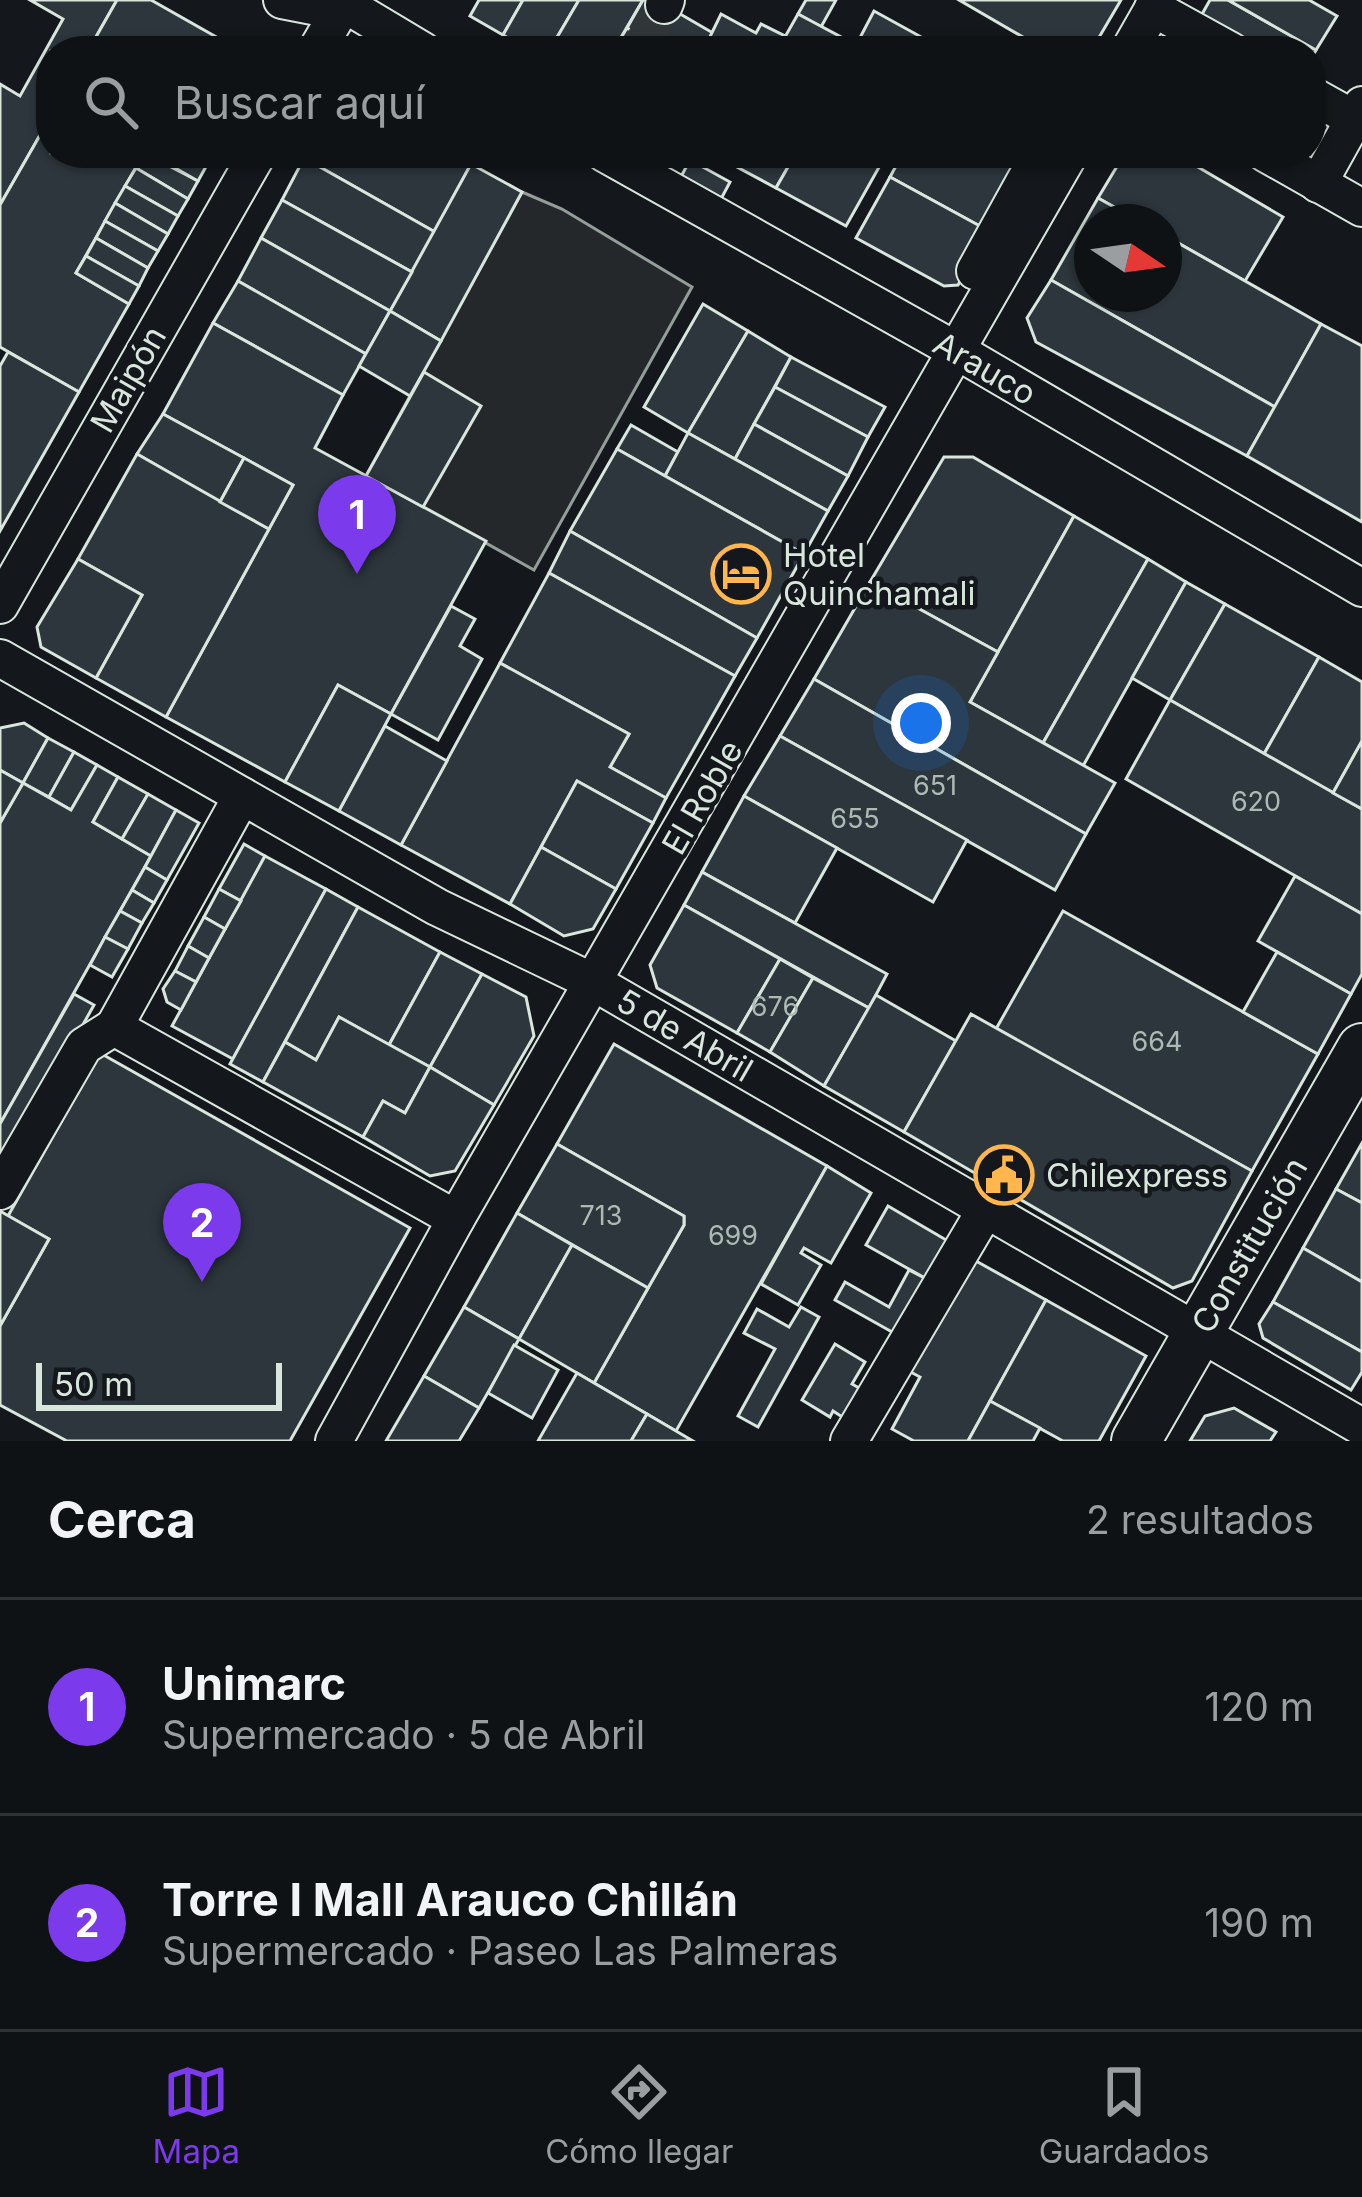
<!DOCTYPE html>
<html lang="es">
<meta charset="utf-8">
<style>
:root{--surface:#0f1215;--page:#181b1e;--text:#f1f3f6;--muted:#9b9ea0;--line:#2f3234;--accent:#7c3aed}
body{margin:0;font-family:Inter,sans-serif;background:var(--page);color:var(--text)}
.compass{position:absolute;left:1074px;top:204px;width:108px;height:108px;border-radius:50%;background:var(--surface);box-shadow:0 3px 9px #0004;rotate:103deg}
.scale{position:absolute;left:36px;bottom:30px;width:246px;box-sizing:border-box;padding-left:12px;border:6px solid #d8e6dc;border-top:0;font-size:33px;line-height:42px;white-space:nowrap;color:#d8e6dc;-webkit-text-stroke:9px #14181c;paint-order:stroke}
.you{position:absolute;left:921px;top:723px;width:42px;height:42px;margin:-30px;border:9px solid #fff;border-radius:50%;background:#1a73e8;box-shadow:0 0 0 18px #1a73e833}
.badge{display:grid;place-items:center;width:78px;height:78px;border-radius:50%;background:var(--accent);color:#fff;font-size:39px;font-weight:700}
.pin{position:absolute;translate:-50% -99px;filter:drop-shadow(0 3px 6px #0008)}
.pin::after{content:'';position:absolute;top:63px;width:42px;height:36px;background:inherit;clip-path:polygon(0 0,100% 0,50% 100%)}
.list{margin:0;padding:0;list-style:none}
h2{display:flex;justify-content:space-between;align-items:center;height:156px;margin:0;padding:0 48px;font-size:51px}
h2 small{font-size:39px;font-weight:400;color:var(--muted)}
.list li{display:grid;grid-template-columns:78px 1fr auto;gap:36px;align-items:center;box-sizing:border-box;height:216px;padding:0 48px;border-top:3px solid var(--line)}
.list b{display:block;font-size:45px;white-space:nowrap}
.list p{margin:0;font-size:39px;white-space:nowrap;color:var(--muted)}
.list em{font-size:39px;font-style:normal;color:var(--muted)}
.icon{flex:none;width:66px;height:66px;fill:none;stroke:currentColor;stroke-width:2;stroke-linecap:round;stroke-linejoin:round}
.map{position:relative;flex:none;width:1362px;height:1441px;overflow:hidden}
.search{position:absolute;background:var(--surface);box-shadow:0 3px 9px #0004;left:36px;right:36px;top:36px;height:132px;display:flex;align-items:center;gap:30px;box-sizing:border-box;padding:0 42px;border-radius:48px;color:var(--muted);font-size:45px}
.sheet{height:588px;background:var(--surface)}
nav{display:flex;justify-content:space-around;align-items:center;box-sizing:border-box;height:168px;border-top:3px solid var(--line);background:var(--surface);font-size:33px;color:var(--muted)}
nav a{display:grid;justify-items:center;gap:6px}
nav .on{color:var(--accent)}
.map>svg:first-child{display:block}
</style>
<div class="map">
<svg width="1362" height="1441" viewBox="0 0 1362 1441">
<rect width="100%" height="100%" fill="#14181c"/>
<polygon fill="#24282b" stroke="#939e99" stroke-width="3" points="522,192 562,209 692,287 534,570 366,476"/>
<g fill="#2c363c" stroke="#d8e6dc" stroke-width="3">
<polygon points="30,0 117,0 88,51 51,51 51,116 0,205 0,84 20,96 63,19"/>
<polygon points="117,0 151,0 241,51 88,51"/>
<polygon points="479,0 523,0 503,35 470,16"/>
<polygon points="523,0 579,0 549,51 532,51 503,35"/>
<polygon points="579,0 643,0 613,51 549,51"/>
<polygon points="643,0 656,0 713,33 703,51 667,51 627,28"/>
<polygon points="806,0 836,0 821,27 798,14"/>
<polygon points="959,0 1121,0 1091,51 1047,51"/>
<polygon points="1210,0 1228,0 1316,50 1311,59 1311,51 1247,51 1197,23"/>
<polygon points="1228,0 1309,0 1337,16 1316,50"/>
<polygon points="874,11 943,49 942,51 853,51"/>
<polygon points="721,14 756,33 761,24 785,36 777,51 703,51"/>
<polygon points="798,14 856,45 853,51 777,51"/>
<polygon points="627,28 667,51 613,51"/>
<polygon points="51,116 51,153 144,153 76,273 129,304 79,392 0,347 0,205"/>
<polygon points="144,153 198,181 188,199 136,168"/>
<polygon points="149,153 189,153 208,163 198,181"/>
<polygon points="306,153 451,153 471,164 435,232 304,158"/>
<polygon points="723,153 796,153 776,188 720,158"/>
<polygon points="796,153 887,153 846,226 776,188"/>
<polygon points="903,153 1017,153 1029,159 989,231 890,177"/>
<polygon points="1125,153 1174,153 1283,217 1245,281 1164,235 1164,222 1141,222 1098,198"/>
<polygon points="304,158 435,232 412,272 282,200"/>
<polygon points="690,160 730,182 721,199 677,184"/>
<polygon points="471,164 522,192 441,341 390,311"/>
<polygon points="136,168 188,199 178,216 125,186"/>
<polygon points="890,177 989,231 958,285 944,286 856,238"/>
<polygon points="125,186 178,216 168,234 115,203"/>
<polygon points="1098,198 1141,222 1092,222 1092,294 1164,294 1164,235 1321,324 1275,407 1051,280"/>
<polygon points="282,200 412,272 390,311 261,238"/>
<polygon points="115,203 168,234 158,251 105,221"/>
<polygon points="105,221 158,251 148,268 96,238"/>
<polygon points="96,238 148,268 139,286 86,256"/>
<polygon points="261,238 390,311 366,354 238,281"/>
<polygon points="86,256 139,286 129,304 76,273"/>
<polygon points="1051,280 1275,407 1247,456 1036,342 1027,318"/>
<polygon points="238,281 366,354 343,395 213,323"/>
<polygon points="703,304 748,331 688,433 644,407"/>
<polygon points="390,311 441,341 410,396 359,366"/>
<polygon points="213,323 343,395 315,448 486,541 391,714 338,685 285,782 166,717 293,485 163,414"/>
<polygon points="1321,324 1362,346 1362,522 1247,456"/>
<polygon points="748,331 791,357 735,459 688,433"/>
<polygon points="8,352 79,392 0,531 0,366"/>
<polygon points="791,357 885,407 868,437 775,387"/>
<polygon points="424,372 481,406 423,507 366,476"/>
<polygon points="775,387 868,437 848,476 754,424"/>
<polygon points="163,414 244,458 220,502 137,454"/>
<polygon points="754,424 848,476 828,511 735,459"/>
<polygon points="631,425 678,452 665,476 617,449"/>
<polygon points="688,433 828,511 804,554 665,476"/>
<polygon points="617,449 804,554 757,638 570,531"/>
<polygon points="137,454 269,529 166,717 96,678 142,595 78,559"/>
<polygon points="944,457 973,457 1074,516 998,652 870,582"/>
<polygon points="244,458 293,485 269,529 220,502"/>
<polygon points="1074,516 1148,559 1043,743 970,702"/>
<polygon points="570,531 757,638 735,676 549,573"/>
<polygon points="78,559 142,595 96,678 41,647 37,627"/>
<polygon points="1148,559 1186,582 1083,766 1043,743"/>
<polygon points="549,573 735,676 666,798 610,767 629,734 500,663"/>
<polygon points="870,582 998,652 970,702 1115,783 1086,834 814,679"/>
<polygon points="1186,582 1225,604 1170,700 1132,678"/>
<polygon points="1225,604 1319,657 1264,754 1170,700"/>
<polygon points="451,606 475,619 460,646 482,659 438,740 391,714"/>
<polygon points="1319,657 1362,682 1362,741 1333,793 1264,754"/>
<polygon points="500,663 629,734 610,767 666,798 653,823 577,781 510,904 401,845"/>
<polygon points="814,679 1086,834 1055,890 780,736"/>
<polygon points="338,685 391,714 339,811 285,782"/>
<polygon points="1170,700 1362,809 1362,914 1126,779"/>
<polygon points="24,723 48,738 23,783 0,770 0,728"/>
<polygon points="385,726 447,761 401,845 339,811"/>
<polygon points="780,736 967,840 933,902 744,796"/>
<polygon points="48,738 74,752 49,797 23,783"/>
<polygon points="1362,741 1362,809 1333,793"/>
<polygon points="74,752 97,765 71,810 49,797"/>
<polygon points="97,765 118,777 93,822 151,856 0,1124 0,823 23,783 71,810"/>
<polygon points="0,770 23,783 0,823"/>
<polygon points="118,777 148,794 122,839 93,822"/>
<polygon points="577,781 653,823 616,889 541,847"/>
<polygon points="148,794 176,810 151,856 122,839"/>
<polygon points="744,796 837,848 795,923 702,872"/>
<polygon points="176,810 199,823 167,880 145,867"/>
<polygon points="244,844 265,856 241,901 219,889"/>
<polygon points="541,847 616,889 593,929 564,936 510,904"/>
<polygon points="265,856 326,889 233,1059 172,1026"/>
<polygon points="145,867 167,880 154,903 132,890"/>
<polygon points="702,872 887,974 869,1008 684,905"/>
<polygon points="1295,876 1362,914 1362,974 1351,994 1258,941"/>
<polygon points="219,889 241,901 225,929 204,917"/>
<polygon points="326,889 358,907 263,1082 230,1064"/>
<polygon points="132,890 154,903 142,923 120,911"/>
<polygon points="684,905 780,959 737,1033 657,988 650,965"/>
<polygon points="358,907 440,952 389,1045 339,1017 316,1060 285,1042"/>
<polygon points="120,911 142,923 128,949 105,937"/>
<polygon points="1063,911 1318,1054 1252,1171 996,1029"/>
<polygon points="204,917 225,929 209,958 188,946"/>
<polygon points="105,937 128,949 112,977 90,965"/>
<polygon points="188,946 209,958 196,982 175,971"/>
<polygon points="440,952 482,974 430,1067 389,1045"/>
<polygon points="1277,952 1351,994 1318,1054 1243,1012"/>
<polygon points="780,959 813,978 770,1052 737,1033"/>
<polygon points="175,971 196,982 181,1010 167,1002 163,989"/>
<polygon points="482,974 526,997 534,1036 494,1105 430,1067"/>
<polygon points="813,978 869,1008 824,1086 770,1052"/>
<polygon points="74,994 94,1005 0,1172 0,1124"/>
<polygon points="876,995 956,1041 904,1132 824,1086"/>
<polygon points="971,1014 1252,1171 1192,1281 1173,1288 904,1132"/>
<polygon points="339,1017 430,1067 405,1113 383,1101 363,1137 263,1082 285,1042 316,1060"/>
<polygon points="614,1044 827,1166 676,1431 594,1383 684,1225 684,1216 557,1144"/>
<polygon points="100,1053 410,1228 290,1441 67,1441 0,1405 0,1326 49,1239 8,1216"/>
<polygon points="430,1067 494,1105 455,1171 430,1176 363,1137 383,1101 405,1113"/>
<polygon points="1362,1143 1362,1203 1336,1189"/>
<polygon points="557,1144 684,1216 684,1225 648,1288 517,1213"/>
<polygon points="827,1166 871,1193 831,1263 804,1248 801,1253 821,1265 798,1305 761,1284"/>
<polygon points="1336,1189 1362,1203 1362,1282 1303,1248"/>
<polygon points="888,1206 953,1244 932,1282 866,1245"/>
<polygon points="0,1211 49,1239 0,1326"/>
<polygon points="517,1213 572,1245 519,1339 464,1307"/>
<polygon points="572,1245 648,1288 594,1383 519,1339"/>
<polygon points="1303,1248 1362,1282 1362,1352 1273,1302"/>
<polygon points="967,1256 1046,1300 968,1441 914,1441 892,1429 920,1377 905,1369"/>
<polygon points="909,1270 932,1282 901,1337 835,1300 845,1282 889,1307"/>
<polygon points="1046,1300 1146,1356 1099,1441 1063,1441 990,1401"/>
<polygon points="1273,1302 1362,1352 1362,1372 1351,1390 1263,1338 1259,1324"/>
<polygon points="464,1307 519,1339 479,1408 424,1376"/>
<polygon points="801,1307 819,1317 758,1427 738,1416 775,1349 744,1333 757,1309 789,1327"/>
<polygon points="835,1344 865,1362 852,1384 868,1393 850,1422 833,1411 830,1417 802,1400"/>
<polygon points="514,1345 558,1370 532,1418 488,1393"/>
<polygon points="577,1373 647,1414 631,1441 538,1441"/>
<polygon points="424,1376 479,1408 459,1441 386,1441"/>
<polygon points="990,1401 1040,1428 1033,1441 968,1441"/>
<polygon points="1234,1408 1276,1432 1270,1441 1190,1441 1205,1416"/>
<polygon points="647,1414 676,1431 693,1441 631,1441"/>
</g>
<g fill="none" stroke-linecap="round" stroke-linejoin="round">
<polyline stroke="#313739" stroke-width="36" stroke-dasharray="36 18" stroke-linecap="butt" points="638,51 664,5"/>
<defs>
<g id="minor">
<polyline points="282,0 318,7 343,5"/>
<polyline points="338,0 423,51"/>
<polyline points="664,5 666,0"/>
<polyline points="1153,8 1231,51"/>
<polyline points="316,51 346,0"/>
<polyline points="1129,51 1158,0"/>
<polyline points="1311,95 1354,119"/>
<polyline points="604,153 957,351 1362,588"/>
<polyline points="1265,153 1362,208"/>
<polyline points="1318,184 1362,105"/>
<polyline points="975,271 1026,179 1049,153"/>
<polyline points="0,605 258,153"/>
<polyline points="0,658 437,907 595,983 1362,1427"/>
<polyline points="242,796 114,1027 456,1219"/>
<polyline points="0,1191 84,1046 114,1027"/>
<polyline points="334,1441 456,1219 1070,153"/>
<polyline points="849,1441 986,1209"/>
</g>
<polyline id="major" points="1136,1441 1362,1048"/>
</defs>
<use href="#minor" stroke="#d8e6dc" stroke-width="40"/>
<use href="#major" stroke="#d8e6dc" stroke-width="52"/>
<use href="#minor" stroke="#14181c" stroke-width="36"/>
<use href="#major" stroke="#14181c" stroke-width="48"/>
</g>
<defs>
<symbol id="hotel-ring" viewBox="-11 -11 22 22"><circle r="9.5" fill="#14181c" stroke="#ffb74d" stroke-width="1.5"/><path d="M-6-4.5h1.5V1H6V5H4.5V3h-9V5H-6ZM-4 0a1.8 1.8 0 1 1 3.6 0ZM.5 0V-2.5h3Q6-2.5 6 0Z" fill="#ffb74d"/></symbol>
<symbol id="civic-ring" viewBox="-11 -11 22 22"><circle r="9.5" fill="#14181c" stroke="#ffb74d" stroke-width="1.5"/><path d="M-.6-6.5H3V-4.5H.6V-3L4-1V1h2V6H-6V1h2V-1L-.6-3ZM-1.2 2.5V6h2.4V2.5Z" fill="#ffb74d"/></symbol>
</defs>
<g fill-rule="evenodd">
<use href="#hotel-ring" x="708" y="541" width="66" height="66"/>
<use href="#civic-ring" x="971" y="1142" width="66" height="66"/>
</g>
<g text-anchor="middle" dominant-baseline="central" stroke-width="9" stroke-linejoin="round" paint-order="stroke">
<g font-size="27" fill="#adbab4">
<text x="935" y="785">651</text>
<text x="1256" y="801">620</text>
<text x="855" y="818">655</text>
<text x="775" y="1006">676</text>
<text x="1157" y="1041">664</text>
<text x="601" y="1215">713</text>
<text x="733" y="1235">699</text>
</g>
<g font-size="33" fill="#d8e6dc" stroke="#14181c">
<text transform="translate(985 368) rotate(30)">Arauco</text>
<text transform="translate(128 379) rotate(-60)">Maipón</text>
<text transform="translate(702 797) rotate(-60)">El Roble</text>
<text transform="translate(685 1035) rotate(30)">5 de Abril</text>
<text transform="translate(1249 1245) rotate(-60)">Constitución</text>
</g>
<g font-size="33" fill="#d8e6dc" stroke="#14181c" text-anchor="start">
<text x="783" y="555">Hotel<tspan x="783" dy="38">Quinchamali</tspan></text>
<text x="1046" y="1175">Chilexpress</text>
</g>
</g>
</svg>
<svg class="compass" viewBox="-18 -18 36 36"><path d="M0-13l5 13h-10z" fill="#e53935"/><path d="M0 13l5-13h-10z" fill="#9b9ea0"/></svg>
<div class="scale">50 m</div>
<div class="you"></div>
<div class="pin badge" style="left:357px;top:574px">1</div>
<div class="pin badge" style="left:202px;top:1282px">2</div>
<div class="search"><svg class="icon" aria-label="search" viewBox="0 0 24 24"><circle cx="10" cy="10" r="6"/><path d="M15 15l6 6"/></svg>Buscar aquí</div>
</div>
<section class="sheet">
<h2>Cerca<small>2 resultados</small></h2>
<ul class="list">
<li><span class="badge">1</span><div><b>Unimarc</b><p>Supermercado · 5 de Abril</p></div><em>120 m</em></li>
<li><span class="badge">2</span><div><b>Torre I Mall Arauco Chillán</b><p>Supermercado · Paseo Las Palmeras</p></div><em>190 m</em></li>
</ul>
</section>
<nav>
<a class="on"><svg class="icon" aria-label="map" viewBox="0 0 24 24"><path d="M3 6l6-2 6 2 6-2v14l-6 2-6-2-6 2zM9 4v14M15 6v14"/></svg>Mapa</a>
<a><svg class="icon" aria-label="directions" viewBox="0 0 24 24"><path d="M12 3l9 9-9 9-9-9zM9 14v-3h6M13 9l2 2-2 2"/></svg>Cómo llegar</a>
<a><svg class="icon" aria-label="saved" viewBox="0 0 24 24"><path d="M7 4h10v16l-5-4-5 4z"/></svg>Guardados</a>
</nav>
